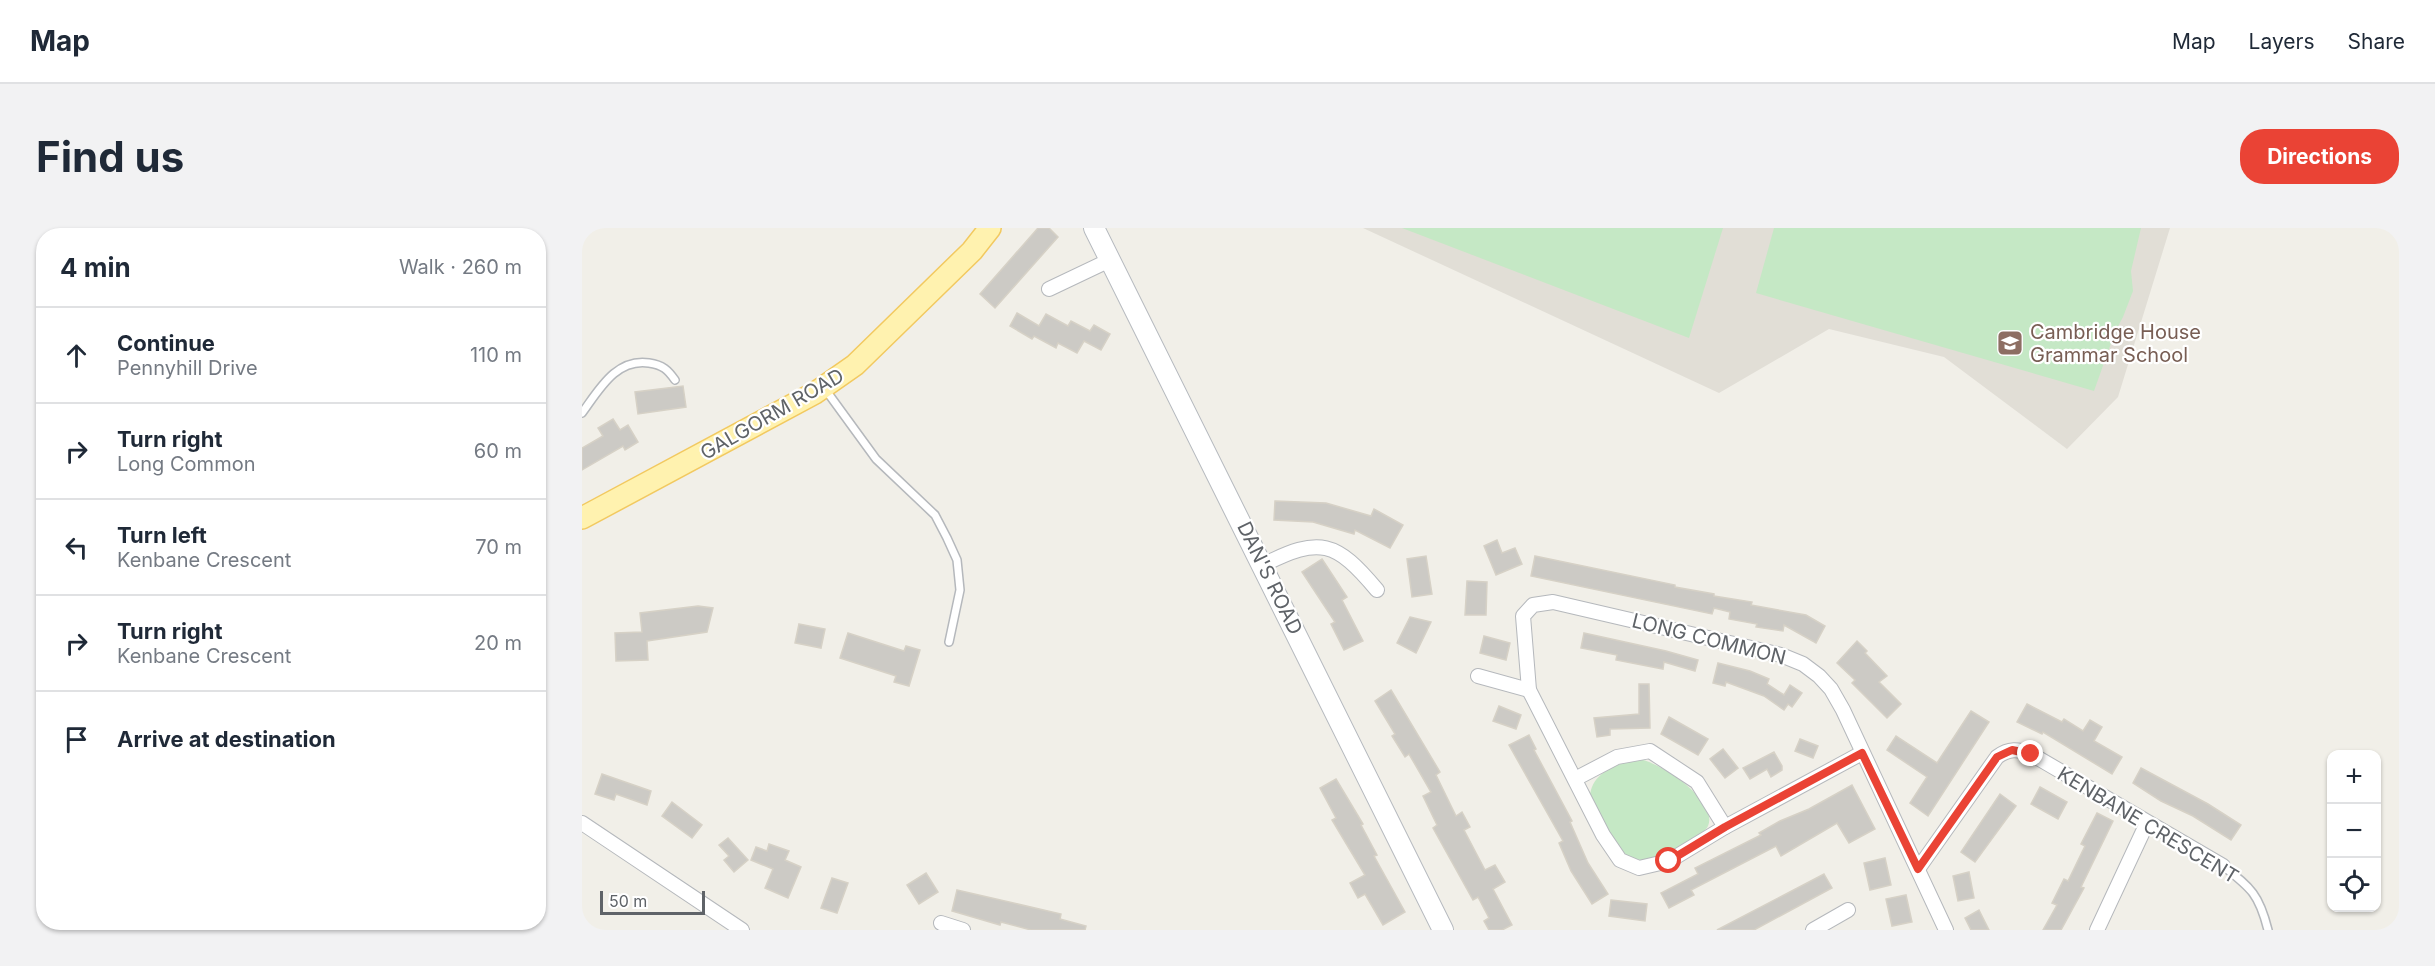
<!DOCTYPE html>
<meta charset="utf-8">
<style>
:root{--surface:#fff;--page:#f2f2f3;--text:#1f2937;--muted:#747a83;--line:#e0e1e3;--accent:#ea4335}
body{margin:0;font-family:Inter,sans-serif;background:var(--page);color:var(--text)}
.controls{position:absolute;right:18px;bottom:18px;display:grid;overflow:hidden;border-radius:12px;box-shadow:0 2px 4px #0004}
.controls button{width:54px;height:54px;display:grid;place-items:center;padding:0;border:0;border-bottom:2px solid var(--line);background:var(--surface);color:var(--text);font:30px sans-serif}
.scale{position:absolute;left:18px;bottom:15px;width:105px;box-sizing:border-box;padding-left:6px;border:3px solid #5f6368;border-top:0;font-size:16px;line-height:21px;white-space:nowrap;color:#5f6368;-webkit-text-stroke:4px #fff;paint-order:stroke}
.stop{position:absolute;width:18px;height:18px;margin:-14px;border:4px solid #ea4335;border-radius:50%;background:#fff}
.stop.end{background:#ea4335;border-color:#fff;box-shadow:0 2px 6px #0008}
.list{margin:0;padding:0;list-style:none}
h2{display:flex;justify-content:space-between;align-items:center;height:78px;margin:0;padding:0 24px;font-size:26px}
h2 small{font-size:20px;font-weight:400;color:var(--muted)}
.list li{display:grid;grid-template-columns:39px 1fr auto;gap:18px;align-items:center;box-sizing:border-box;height:96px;padding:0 24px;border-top:2px solid var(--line)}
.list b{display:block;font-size:22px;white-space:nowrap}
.list p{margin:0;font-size:20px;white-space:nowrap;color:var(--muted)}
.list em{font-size:20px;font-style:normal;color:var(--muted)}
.icon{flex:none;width:33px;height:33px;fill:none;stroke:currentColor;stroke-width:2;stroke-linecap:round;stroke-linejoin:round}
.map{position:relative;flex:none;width:1817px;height:702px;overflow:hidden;border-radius:24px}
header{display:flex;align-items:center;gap:36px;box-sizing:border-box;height:84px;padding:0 30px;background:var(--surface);border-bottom:2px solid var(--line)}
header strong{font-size:28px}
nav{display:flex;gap:33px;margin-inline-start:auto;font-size:21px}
.intro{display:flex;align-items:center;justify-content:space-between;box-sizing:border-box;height:144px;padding:0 36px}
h1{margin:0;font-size:42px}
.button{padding:15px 27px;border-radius:24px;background:var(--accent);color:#fff;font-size:21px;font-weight:700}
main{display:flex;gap:36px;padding:0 36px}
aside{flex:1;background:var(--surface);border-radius:24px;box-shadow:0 2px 4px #0004}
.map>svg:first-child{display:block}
</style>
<header>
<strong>Map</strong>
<nav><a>Map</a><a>Layers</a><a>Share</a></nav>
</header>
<div class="intro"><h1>Find us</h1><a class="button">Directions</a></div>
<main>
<aside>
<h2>4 min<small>Walk · 260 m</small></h2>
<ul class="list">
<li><svg class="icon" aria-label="ahead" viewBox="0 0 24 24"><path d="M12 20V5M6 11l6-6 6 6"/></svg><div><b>Continue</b><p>Pennyhill Drive</p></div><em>110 m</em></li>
<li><svg class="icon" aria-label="right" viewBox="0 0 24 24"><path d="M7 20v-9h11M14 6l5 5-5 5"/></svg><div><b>Turn right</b><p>Long Common</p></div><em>60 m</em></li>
<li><svg class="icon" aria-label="left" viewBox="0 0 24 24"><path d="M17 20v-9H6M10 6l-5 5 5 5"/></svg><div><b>Turn left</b><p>Kenbane Crescent</p></div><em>70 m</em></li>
<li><svg class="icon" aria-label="right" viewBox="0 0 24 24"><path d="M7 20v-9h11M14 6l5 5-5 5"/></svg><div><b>Turn right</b><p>Kenbane Crescent</p></div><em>20 m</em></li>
<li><svg class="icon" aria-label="arrive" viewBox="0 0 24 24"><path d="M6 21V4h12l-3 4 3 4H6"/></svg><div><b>Arrive at destination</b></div></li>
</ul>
</aside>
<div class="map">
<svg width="1817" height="702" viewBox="0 0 1817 702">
<rect width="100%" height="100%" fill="#f1efe8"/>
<polygon fill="#e1ded6" points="781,0 1588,0 1536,169 1485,221 1362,129 1247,101 1137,165"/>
<g fill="#c5e8c5">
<polygon points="820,0 1141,0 1107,110"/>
<polygon points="1192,0 1559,0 1549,43 1551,63 1541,89 1533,104 1512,163 1174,65"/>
<path d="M1056,531C1077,533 1137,573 1126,598C1121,609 1079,630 1067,632C1058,633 1048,630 1041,625C1028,614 1017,585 1008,569C1009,545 1035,535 1056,531Z"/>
</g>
<g fill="#cccac5" stroke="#d6d1c6" stroke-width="1.5">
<polygon points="456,0 467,0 476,9 413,80 398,66"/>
<polygon points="435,85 457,98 464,86 486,98 489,93 508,103 512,97 528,106 519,122 502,113 495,125 476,115 474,120 452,108 450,111 428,98"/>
<polygon points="101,158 104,179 56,186 53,164"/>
<polygon points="31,191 38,202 46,197 56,214 43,222 41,218 0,242 0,220 21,208 16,200"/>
<polygon points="693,273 744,275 789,288 792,281 821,297 808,320 773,302 772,306 731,294 692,292"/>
<polygon points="915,312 920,325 933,320 940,336 914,347 902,318"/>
<polygon points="844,328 850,366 830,369 825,331"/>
<polygon points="953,328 1093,357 1093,359 1132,366 1132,368 1170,374 1169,377 1224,387 1243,398 1234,415 1202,397 1201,403 1174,399 1175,396 1147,391 1148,384 1132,380 1130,386 949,348"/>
<polygon points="740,331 765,369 760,372 781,413 762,422 749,396 753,394 720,344"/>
<polygon points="885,353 905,354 904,387 883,387"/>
<polygon points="116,378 131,380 125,404 65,413 66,432 34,433 33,405 60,404 58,385"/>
<polygon points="828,389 849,394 834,425 815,415"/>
<polygon points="217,396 243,401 239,420 213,415"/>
<polygon points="266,405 322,423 324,418 338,422 327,458 312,454 314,448 258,430"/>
<polygon points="1002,405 1084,423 1116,432 1113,443 1082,434 1081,441 1034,432 1035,427 999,420"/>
<polygon points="902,408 928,415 924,432 898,425"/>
<polygon points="1275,413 1285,423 1283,425 1305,448 1297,454 1319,476 1305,490 1270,455 1273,452 1255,435"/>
<polygon points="1136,435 1168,443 1187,451 1185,456 1202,467 1208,457 1220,465 1210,479 1206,476 1202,482 1182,468 1144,454 1143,458 1131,455"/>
<polygon points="1057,456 1067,456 1068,500 1028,501 1028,507 1015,509 1012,490 1057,486"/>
<polygon points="809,462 858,544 854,547 874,588 880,584 888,599 882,602 903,642 913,637 923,654 911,661 930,697 920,702 907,702 902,693 907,690 896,669 891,672 851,600 855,597 841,568 849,564 827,526 823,529 810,508 813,506 793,473"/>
<polygon points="1445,476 1480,494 1482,491 1501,503 1508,492 1520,499 1512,513 1540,529 1530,546 1461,504 1460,506 1435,494"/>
<polygon points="917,478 939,487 934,501 911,493"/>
<polygon points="1389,483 1407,494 1346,588 1328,575 1345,549 1305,522 1314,508 1355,535"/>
<polygon points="1087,489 1126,511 1116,527 1079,506"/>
<polygon points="947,507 954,521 952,522 990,593 988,594 1006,635 1026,666 1010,676 989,643 977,615 981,613 927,517"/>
<polygon points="1218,511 1236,518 1231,530 1213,523"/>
<polygon points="1141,521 1156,540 1143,550 1128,531"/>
<polygon points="1192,524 1200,538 1200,542 1189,549 1185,541 1168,551 1161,540"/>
<polygon points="1559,540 1626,576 1659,597 1649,612 1611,588 1579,573 1551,555"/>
<polygon points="20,546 69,563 65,577 34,566 32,572 13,566"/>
<polygon points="754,551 781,596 779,597 795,627 792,628 823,684 801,697 783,666 776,670 768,655 783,647 750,592 754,590 738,560"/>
<polygon points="1270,557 1293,601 1267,615 1255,595 1199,628 1194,618 1109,662 1112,667 1087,680 1079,665 1116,646 1113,640 1179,607 1177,605 1198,593 1227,581"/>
<polygon points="1458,559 1485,574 1476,591 1449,576"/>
<polygon points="1418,566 1434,578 1393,634 1379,624"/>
<polygon points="90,574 120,597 110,610 80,588"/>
<polygon points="1515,585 1531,593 1499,659 1502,660 1479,702 1461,702 1475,677 1470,675 1482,651 1486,653 1503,618 1499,616"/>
<polygon points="146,610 166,632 152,644 142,632 147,628 137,617"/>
<polygon points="187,616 207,623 203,632 219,639 206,670 183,660 191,641 169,632 174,619 185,623"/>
<polygon points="1303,630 1309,657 1288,662 1282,635"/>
<polygon points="1387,644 1392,670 1376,673 1371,648"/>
<polygon points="344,645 356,664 337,676 325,657"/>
<polygon points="1242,646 1250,660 1172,702 1135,702"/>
<polygon points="250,650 266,655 255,685 239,680"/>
<polygon points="375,662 479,686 478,691 504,698 503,702 449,702 419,694 418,697 370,683"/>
<polygon points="1324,667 1330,694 1310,698 1304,671"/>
<polygon points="1029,672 1065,676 1063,693 1027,688"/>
<polygon points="1397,682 1407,702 1389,702 1383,690"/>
</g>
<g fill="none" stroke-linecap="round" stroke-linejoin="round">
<defs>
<g id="lane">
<polyline points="243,161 294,231 353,287 365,310 375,332 378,362 367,414"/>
<path d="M0,185C17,162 34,130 67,135C81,137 86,142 93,152"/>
<path d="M1641,638C1669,660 1677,666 1686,702"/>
</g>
<g id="street">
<polyline points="467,61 528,32"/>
<path d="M681,337C738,308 754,313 795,362"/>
<polyline points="896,448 947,462"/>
<polyline points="1280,525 1143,599 1087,633 1057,640 1038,632 1021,607 947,462 941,388 951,377 971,374 1199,427 1221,436 1237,448 1249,461 1261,482 1364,702"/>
<polyline points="993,551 1035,529 1068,523 1115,554 1143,599"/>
<polyline points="0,595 160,702"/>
<path d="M1336,641L1415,529C1427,520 1436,521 1449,526L1641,638"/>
<polyline points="359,695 381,702"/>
<polyline points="1231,702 1266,682"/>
<polyline points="1515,702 1565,595"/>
</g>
<polyline id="secondary" points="512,0 861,702"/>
<polyline id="primary" points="0,290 233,165 273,137 390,23 408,0"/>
</defs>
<use href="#lane" stroke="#b5b8bc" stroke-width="10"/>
<use href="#street" stroke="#b5b8bc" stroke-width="16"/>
<use href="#secondary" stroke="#b6babf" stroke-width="22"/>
<use href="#primary" stroke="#f2c960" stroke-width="24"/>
<use href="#lane" stroke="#fff" stroke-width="7"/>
<use href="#street" stroke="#fff" stroke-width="14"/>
<use href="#secondary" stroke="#fff" stroke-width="20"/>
<use href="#primary" stroke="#fff2af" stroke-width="21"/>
</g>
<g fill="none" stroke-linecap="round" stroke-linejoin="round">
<polyline stroke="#ea4335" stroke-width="8" points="1087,633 1143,599 1280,525 1336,641 1415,529 1430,522 1449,526"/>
</g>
<defs>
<symbol id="school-square" viewBox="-11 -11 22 22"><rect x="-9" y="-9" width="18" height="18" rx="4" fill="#8d6e63" stroke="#fff"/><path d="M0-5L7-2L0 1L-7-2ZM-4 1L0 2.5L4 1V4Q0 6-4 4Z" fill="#fff"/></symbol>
</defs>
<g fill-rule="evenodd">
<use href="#school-square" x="1413" y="100" width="30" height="30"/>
</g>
<g text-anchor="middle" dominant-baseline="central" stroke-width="4.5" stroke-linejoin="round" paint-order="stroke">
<g font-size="20" fill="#785e54" stroke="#fff" text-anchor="start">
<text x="1448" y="104">Cambridge House<tspan x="1448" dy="23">Grammar School</tspan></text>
</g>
<g font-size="20" fill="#5f6368" stroke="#fff">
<text transform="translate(190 186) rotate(-30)">GALGORM ROAD</text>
<text transform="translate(688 350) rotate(64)">DAN'S ROAD</text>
<text transform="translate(1127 411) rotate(14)">LONG COMMON</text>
<text transform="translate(1566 597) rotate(31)">KENBANE CRESCENT</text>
</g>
</g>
</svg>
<div class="controls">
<button>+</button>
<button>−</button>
<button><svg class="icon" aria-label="locate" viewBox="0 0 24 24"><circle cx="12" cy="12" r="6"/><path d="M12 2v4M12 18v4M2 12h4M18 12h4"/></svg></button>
</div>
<div class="scale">50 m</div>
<div class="stop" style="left:1087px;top:633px"></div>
<div class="stop end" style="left:1449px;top:526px"></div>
</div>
</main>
